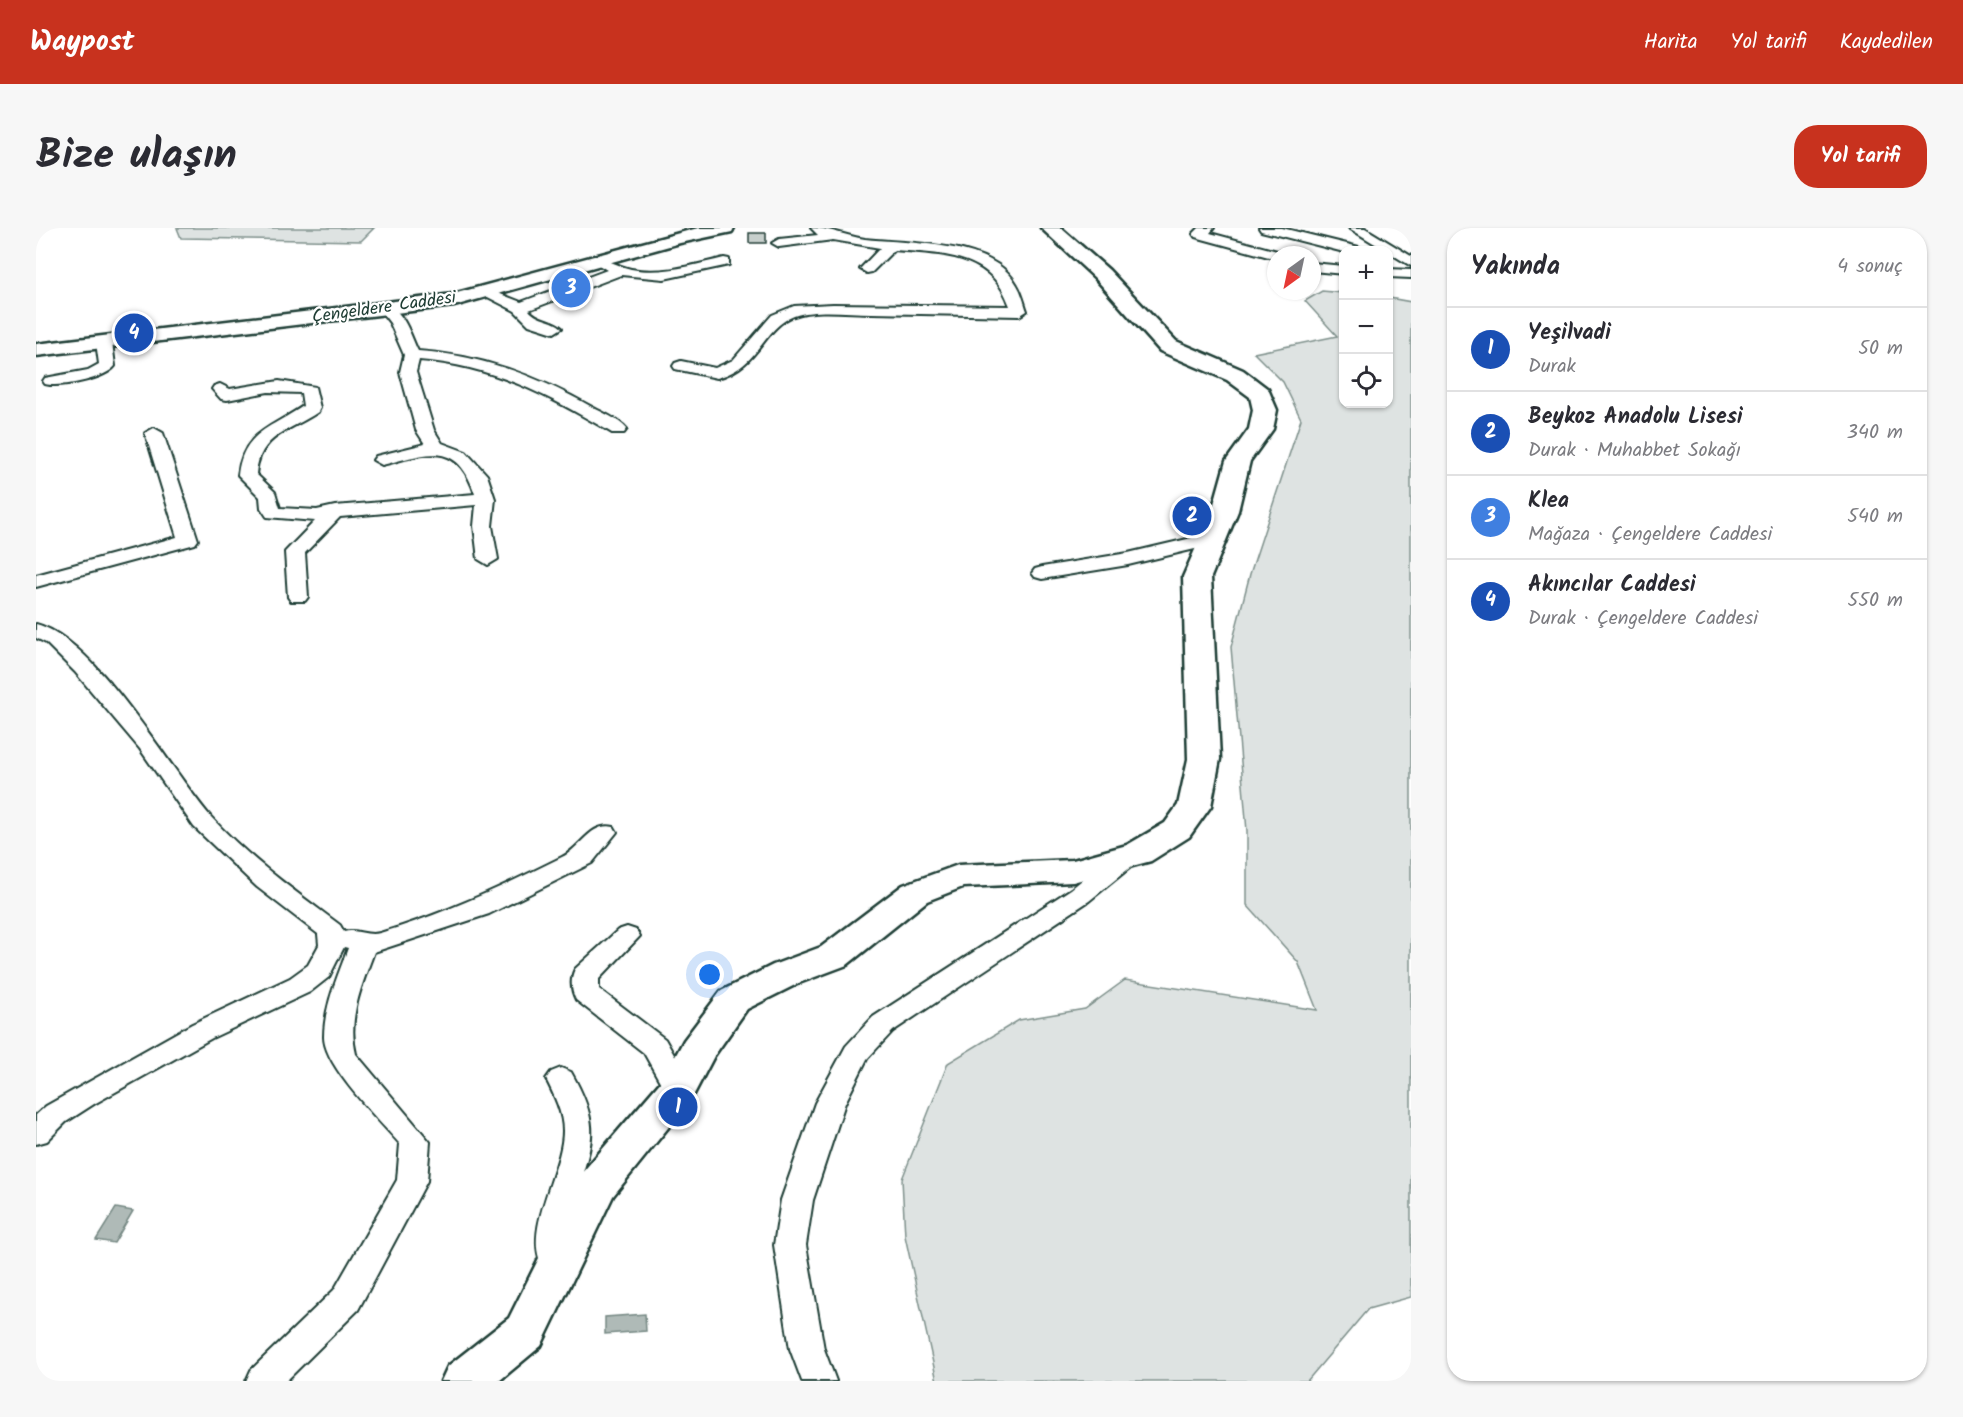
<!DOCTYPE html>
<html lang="tr">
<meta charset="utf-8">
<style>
:root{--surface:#fff;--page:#f7f7f7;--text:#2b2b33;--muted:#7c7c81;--line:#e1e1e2;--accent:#c8321e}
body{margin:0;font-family:Kalam,sans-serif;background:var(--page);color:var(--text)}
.controls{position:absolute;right:18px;top:18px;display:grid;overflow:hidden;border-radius:12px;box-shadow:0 2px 4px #0004}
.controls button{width:54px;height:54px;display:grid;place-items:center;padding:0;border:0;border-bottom:2px solid var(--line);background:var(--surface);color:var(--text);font:30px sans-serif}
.compass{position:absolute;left:1231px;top:18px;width:54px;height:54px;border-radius:50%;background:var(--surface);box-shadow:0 2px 4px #0004;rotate:213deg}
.you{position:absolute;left:674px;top:747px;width:21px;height:21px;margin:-15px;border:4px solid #fff;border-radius:50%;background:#1a73e8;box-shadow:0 0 0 9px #1a73e833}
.badge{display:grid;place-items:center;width:39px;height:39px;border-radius:50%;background:var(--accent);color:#fff;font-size:20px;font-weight:700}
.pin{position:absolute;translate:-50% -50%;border:3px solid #fff;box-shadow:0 2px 6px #0006}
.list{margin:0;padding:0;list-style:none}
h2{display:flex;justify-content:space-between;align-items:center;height:78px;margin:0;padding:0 24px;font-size:26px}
h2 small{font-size:20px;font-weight:400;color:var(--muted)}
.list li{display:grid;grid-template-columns:39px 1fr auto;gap:18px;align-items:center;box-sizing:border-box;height:84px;padding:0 24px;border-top:2px solid var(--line)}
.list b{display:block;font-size:22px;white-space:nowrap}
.list p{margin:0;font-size:20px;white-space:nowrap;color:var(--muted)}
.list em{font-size:20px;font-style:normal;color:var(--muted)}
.icon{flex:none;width:33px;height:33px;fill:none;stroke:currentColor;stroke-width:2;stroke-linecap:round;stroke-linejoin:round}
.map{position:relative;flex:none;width:1375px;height:1153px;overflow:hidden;border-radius:24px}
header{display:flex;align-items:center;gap:36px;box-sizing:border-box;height:84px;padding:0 30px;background:var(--accent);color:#fff}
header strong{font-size:28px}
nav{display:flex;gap:33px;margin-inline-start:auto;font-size:21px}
.intro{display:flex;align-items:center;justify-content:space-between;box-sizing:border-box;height:144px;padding:0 36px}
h1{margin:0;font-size:42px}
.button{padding:15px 27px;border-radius:24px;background:var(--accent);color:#fff;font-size:21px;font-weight:700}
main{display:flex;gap:36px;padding:0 36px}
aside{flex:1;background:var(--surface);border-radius:24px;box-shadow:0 2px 4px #0004}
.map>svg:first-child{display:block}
</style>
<header>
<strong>Waypost</strong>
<nav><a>Harita</a><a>Yol tarifi</a><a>Kaydedilen</a></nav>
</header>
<div class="intro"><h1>Bize ulaşın</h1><a class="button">Yol tarifi</a></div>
<main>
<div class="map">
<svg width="1375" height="1153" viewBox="0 0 1375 1153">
<rect width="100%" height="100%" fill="#fff"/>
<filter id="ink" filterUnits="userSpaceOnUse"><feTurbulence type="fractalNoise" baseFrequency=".0167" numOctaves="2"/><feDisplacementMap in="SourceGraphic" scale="12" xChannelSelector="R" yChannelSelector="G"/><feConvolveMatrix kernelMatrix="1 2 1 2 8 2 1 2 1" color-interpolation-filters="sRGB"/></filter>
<g filter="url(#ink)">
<g fill="#dee3e2" stroke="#7e908b" stroke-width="1.5">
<polygon points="141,0 338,0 325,13 145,10"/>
<polygon points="1286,63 1307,65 1308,176 1352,176 1353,70 1375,74 1375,1069 1332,1081 1271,1153 901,1153 869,1008 866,951 912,835 983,792 1049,781 1089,752 1281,782 1262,734 1211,677 1211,603 1195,419 1214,346 1265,191 1247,154 1218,125 1301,108 1269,73"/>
</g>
<g fill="#afbab7" stroke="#758883" stroke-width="1.5">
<polygon points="80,980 97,983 78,1015 60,1012"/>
<polygon points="609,1086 610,1103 569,1106 569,1089"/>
</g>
<rect fill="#c7cfcc" stroke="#1f3d34" stroke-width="1.5" x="713" y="5" width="17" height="10"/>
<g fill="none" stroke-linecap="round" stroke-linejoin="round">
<defs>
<g id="street">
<path d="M775,0C794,0 810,8 829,11C873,16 957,12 981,57C986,65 988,75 991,83L983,88C934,87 885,86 836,85C812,85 781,80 758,88C726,100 724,139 681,150L639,141L637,138L639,135L645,133L679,140L697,132L736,87L758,78L797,76L974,78C956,25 907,26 858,22L836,44L831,45L824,41L844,20L797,12L743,19L736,15L743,11L782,7Z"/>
<polygon points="1163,0 1178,0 1174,5 1245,24 1247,27 1240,27 1240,31 1159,9 1157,6"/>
<polygon points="1223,0 1246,0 1323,19 1325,22 1308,24 1225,3"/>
<polygon points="1313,0 1329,0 1375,28 1375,38"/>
<path d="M688,30L693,31V37L628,51L585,47L493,82C502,93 517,91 526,100L518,105L493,97L479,83L442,64L449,60L485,74L571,42L561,36L568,32C577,34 585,39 595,41C626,47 658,37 688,30Z"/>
<polygon points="1276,35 1308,38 1308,46 1276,43"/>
<polygon points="1352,41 1375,42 1375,50 1352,49"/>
<path d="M351,78C368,82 375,109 382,123C445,127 501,148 556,179C567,185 583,191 591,201L588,205H576C514,168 455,137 383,132L380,144L398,202L406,215L430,224L451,247L459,271L456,298L462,331L452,337L442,331L438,298L440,277L304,289L269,325L272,369L269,373H255L252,369L249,324L279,293L231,289L225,280L224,269L202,247C207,203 236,200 267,178L265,165L232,164L191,172L185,171L176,161L178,158L184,156L194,161L243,153L279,159L284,180L282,184C254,203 223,207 220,246L239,264L244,280L281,282L299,278L439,266C421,210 390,226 346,237L337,232L340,228L389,216L380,202L364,144L368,127L354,95L344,82Z"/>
<path d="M68,109L76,114L79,138C69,151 25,160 9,156L7,153L9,150L52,142L63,136L60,114Z"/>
<polygon points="118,200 127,205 162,312 159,316 0,359 0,347 141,309 109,205"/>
<polygon points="1177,305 1187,311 1184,315 1092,337 1006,351 999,349 996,345 999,341 1006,339 1092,325"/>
<path d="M0,396C60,411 134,542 175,589C212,630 260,664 304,697L308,704C320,700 331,709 344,705C408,686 466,659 526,629C545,620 555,593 578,599L581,604L556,635L453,686L338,724C326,757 311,790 320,826L394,914L391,953L322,1082L250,1153H210L215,1142L298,1062L361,952L364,916C344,893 288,838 288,809C288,778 302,748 312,720L308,719L293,749L274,764L176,810L58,876L30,894L11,913L0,916V887L10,878L156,796L254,750L272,737L283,717L282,706L221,659L158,599L104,521L39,444L10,415L0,410Z"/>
<polygon points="1092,620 1101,622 1104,628 1101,634 1053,673 857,803 831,831 809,875 777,972 770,1017 788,1121 800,1153 766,1153 754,1121 738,1017 745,972 779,875 810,818 837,789 1035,661 1083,622"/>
<path d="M591,699L600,702L604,708L563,751V761L629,811L657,860L652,868L642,871L632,868L608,825L540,772C535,762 534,751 539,741L582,702Z"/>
<path d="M525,840L535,844C571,907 551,919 537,982C533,1001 537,1020 528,1037L517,1041L506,1037C487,1000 527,942 527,903C527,885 518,867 510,851L515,844Z"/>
</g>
<g id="secondary">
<polygon points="662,0 698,0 696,4 644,15 418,78 0,128 0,116 417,66"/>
<polygon points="1005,0 1025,0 1073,42 1140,113 1207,142 1232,161 1241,182 1237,201 1214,233 1202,283 1175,349 1184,531 1175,578 1153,609 1115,633 1037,654 927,659 891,673 811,737 763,755 711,781 678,828 656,870 577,968 505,1118 463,1153 405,1153 412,1138 473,1090 545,946 627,851 648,812 685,763 737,737 785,719 867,657 922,637 1037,632 1091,617 1129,595 1142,577 1152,531 1147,349 1176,283 1190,233 1213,201 1217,182 1214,169 1191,152 1124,123 1059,50"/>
</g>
</defs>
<use href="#street" stroke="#1f3d34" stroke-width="4"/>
<use href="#secondary" stroke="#1f3d34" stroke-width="5"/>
<use href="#street" fill="#fff" fill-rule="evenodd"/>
<use href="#secondary" fill="#fff" fill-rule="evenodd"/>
</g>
</g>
<g text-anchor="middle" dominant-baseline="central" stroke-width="4.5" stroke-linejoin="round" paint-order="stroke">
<g font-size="18" fill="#1f3d34" stroke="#fff">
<text transform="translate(348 80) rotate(-8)">Çengeldere Caddesi</text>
</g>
</g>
</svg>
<div class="controls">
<button>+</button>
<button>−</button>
<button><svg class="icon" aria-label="locate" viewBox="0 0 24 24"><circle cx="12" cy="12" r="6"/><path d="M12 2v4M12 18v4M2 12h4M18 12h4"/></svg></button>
</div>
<svg class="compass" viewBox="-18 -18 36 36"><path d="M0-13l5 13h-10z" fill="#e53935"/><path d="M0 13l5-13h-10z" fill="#7c7c81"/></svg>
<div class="you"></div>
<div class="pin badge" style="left:642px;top:879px;background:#1a4fb4">1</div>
<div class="pin badge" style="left:1156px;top:288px;background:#1a4fb4">2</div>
<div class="pin badge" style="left:535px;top:60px;background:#3f7fe0">3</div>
<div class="pin badge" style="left:98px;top:105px;background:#1a4fb4">4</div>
</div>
<aside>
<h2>Yakında<small>4 sonuç</small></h2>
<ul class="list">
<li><span class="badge" style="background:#1a4fb4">1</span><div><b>Yeşilvadi</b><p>Durak</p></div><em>50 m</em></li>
<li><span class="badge" style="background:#1a4fb4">2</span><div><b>Beykoz Anadolu Lisesi</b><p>Durak · Muhabbet Sokağı</p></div><em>340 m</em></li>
<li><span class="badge" style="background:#3f7fe0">3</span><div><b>Klea</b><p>Mağaza · Çengeldere Caddesi</p></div><em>540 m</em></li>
<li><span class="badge" style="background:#1a4fb4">4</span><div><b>Akıncılar Caddesi</b><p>Durak · Çengeldere Caddesi</p></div><em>550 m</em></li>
</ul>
</aside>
</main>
